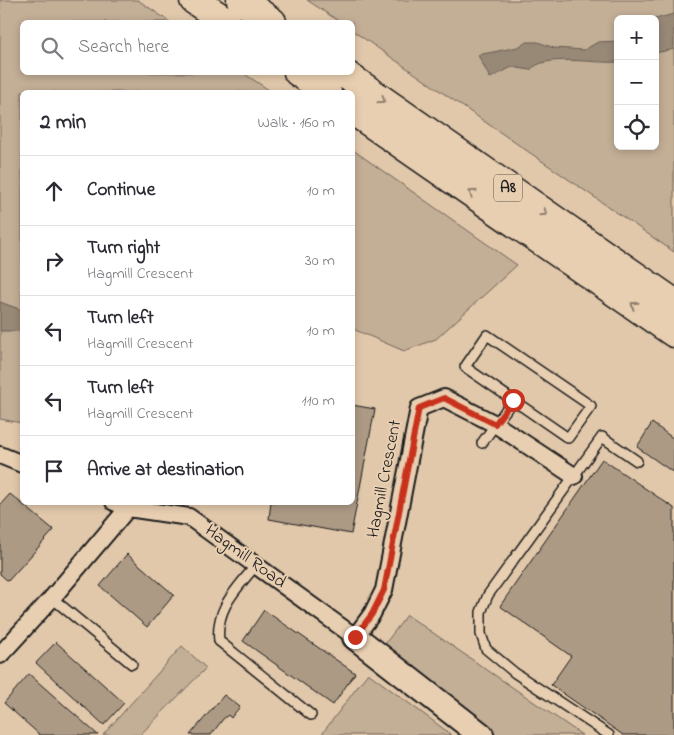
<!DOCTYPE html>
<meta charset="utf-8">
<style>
:root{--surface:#fff;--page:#f7f7f7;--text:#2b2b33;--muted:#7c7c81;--line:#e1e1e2}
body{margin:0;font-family:"Indie Flower",sans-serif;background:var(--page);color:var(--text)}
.controls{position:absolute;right:15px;top:15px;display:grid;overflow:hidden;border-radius:8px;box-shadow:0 2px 8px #0003}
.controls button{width:45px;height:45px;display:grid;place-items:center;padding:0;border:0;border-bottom:1px solid var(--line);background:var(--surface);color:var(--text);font:25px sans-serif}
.stop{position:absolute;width:15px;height:15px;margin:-11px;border:4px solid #c8321e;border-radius:50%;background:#fff}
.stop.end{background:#c8321e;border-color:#fff;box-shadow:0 1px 5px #0008}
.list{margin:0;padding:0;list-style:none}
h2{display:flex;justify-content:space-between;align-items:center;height:65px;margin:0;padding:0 20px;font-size:21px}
h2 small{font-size:16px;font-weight:400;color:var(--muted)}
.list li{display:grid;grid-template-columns:32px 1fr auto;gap:15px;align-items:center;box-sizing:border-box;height:70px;padding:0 20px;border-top:1px solid var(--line)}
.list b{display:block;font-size:19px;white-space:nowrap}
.list p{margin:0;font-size:16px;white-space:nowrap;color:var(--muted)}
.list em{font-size:16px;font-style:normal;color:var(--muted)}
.icon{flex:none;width:28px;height:28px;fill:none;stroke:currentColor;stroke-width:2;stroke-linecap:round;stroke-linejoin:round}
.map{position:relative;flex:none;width:674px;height:735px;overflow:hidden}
.search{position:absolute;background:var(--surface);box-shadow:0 2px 8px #0003;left:20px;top:20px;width:335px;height:55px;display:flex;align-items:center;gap:12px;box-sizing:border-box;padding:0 18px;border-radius:8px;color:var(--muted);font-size:19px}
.panel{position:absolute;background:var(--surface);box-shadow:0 2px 8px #0003;left:20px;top:90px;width:335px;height:415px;border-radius:8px}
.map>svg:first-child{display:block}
</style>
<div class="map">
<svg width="674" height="735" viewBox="0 0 674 735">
<rect width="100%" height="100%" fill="#e1c8ab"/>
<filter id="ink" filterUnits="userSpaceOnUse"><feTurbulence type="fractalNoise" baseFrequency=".02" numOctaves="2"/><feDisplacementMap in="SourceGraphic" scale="10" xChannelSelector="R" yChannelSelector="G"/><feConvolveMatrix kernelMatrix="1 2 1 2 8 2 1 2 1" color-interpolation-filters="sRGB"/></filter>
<g filter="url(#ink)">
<g fill="#c3ae96" stroke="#706559" fill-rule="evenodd">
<polygon points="0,0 138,0 170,22 22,22 22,72 243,73 272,92 22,92 22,423 0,419"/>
<path d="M307,0H674V252L353,31L352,22H340ZM618,19H655V146H618Z"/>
<polygon points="353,150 517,265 436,339 404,351 353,329"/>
<polygon points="407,615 582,735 496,735 381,649"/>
<polygon points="182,646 206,668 140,735 103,735"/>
<polygon points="368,673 452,735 321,735"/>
</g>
<g fill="#988876" stroke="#665d52">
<polygon points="674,14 674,49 655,53 655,19"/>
<path d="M618,41V62C594,64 545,53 530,70L512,67L490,78L478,55L518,47L527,42H538L554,48L584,50L598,42Z"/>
<polygon points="0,302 22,310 22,331 0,331"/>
</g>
<g fill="#ad9a85" stroke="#1c1c1c">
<polygon points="352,405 375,409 351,534 269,519 271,502 352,502"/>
<polygon points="652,423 674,439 674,473 637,447"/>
<polygon points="602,459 674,508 674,735 623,735 551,685 571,656 500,606"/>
<polygon points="10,494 54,530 8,581 0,574 0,505"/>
<polygon points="127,554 174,595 147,627 100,586"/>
<polygon points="264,610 355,673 333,705 243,641"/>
<polygon points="56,642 124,703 104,725 36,663"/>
<polygon points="29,674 98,735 40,735 4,703"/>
<polygon points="224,695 240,707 233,715 231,718 228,715 223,719 211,735 190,735"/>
</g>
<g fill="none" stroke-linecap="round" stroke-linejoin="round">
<defs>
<g id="lane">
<polygon points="487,335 591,406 568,438 465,367"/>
<polyline points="482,443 513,400"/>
<path d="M256,565C237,589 215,608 219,641L311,715"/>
<polyline points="52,598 132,664"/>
<polyline points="609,735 515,673 486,649 481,634 481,612 488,595 602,437 637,461"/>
</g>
<g id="street">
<polyline points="0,455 22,464"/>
<polyline points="114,502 128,508"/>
<polyline points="0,655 52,598 128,508 189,517 355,637 372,614 384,590 419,408 444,398 495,424 574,476"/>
</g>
<polyline id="secondary" points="355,637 481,735"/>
<g id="highway">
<polyline points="194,0 227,22"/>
<polyline points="241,0 272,22"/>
<polyline points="298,72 327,92"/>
<polyline points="342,72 674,303"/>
<polyline points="352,110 674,333"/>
</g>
</defs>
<use href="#lane" stroke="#1c1c1c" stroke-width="12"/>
<use href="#street" stroke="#1c1c1c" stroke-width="20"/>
<use href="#secondary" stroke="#1c1c1c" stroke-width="28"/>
<use href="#highway" stroke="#1c1c1c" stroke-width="31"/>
<use href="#lane" stroke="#e9cfb1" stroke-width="9"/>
<use href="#street" stroke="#e9cfb1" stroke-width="16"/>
<use href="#secondary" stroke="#e9cfb1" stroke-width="24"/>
<use href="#highway" stroke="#e9cfb1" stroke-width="28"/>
</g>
<defs><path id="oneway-chevron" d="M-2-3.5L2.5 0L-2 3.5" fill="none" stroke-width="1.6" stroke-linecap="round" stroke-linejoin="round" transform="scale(1.25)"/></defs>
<g stroke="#8d7e6e">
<use href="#oneway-chevron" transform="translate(382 100) rotate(35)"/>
<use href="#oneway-chevron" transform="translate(472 193) rotate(-145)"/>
<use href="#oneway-chevron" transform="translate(544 213) rotate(35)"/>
<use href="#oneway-chevron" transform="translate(634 305) rotate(-145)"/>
</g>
</g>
<g fill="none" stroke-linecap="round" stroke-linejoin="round" filter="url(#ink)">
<polyline stroke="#c8321e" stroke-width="6" points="355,637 372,614 384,590 419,408 444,398 495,424 513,400"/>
</g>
<g text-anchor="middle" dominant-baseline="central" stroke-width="4" stroke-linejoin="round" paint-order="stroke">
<rect fill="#e9cfb1" stroke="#5a5249" stroke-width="1" x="494" y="174.5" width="28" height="27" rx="4"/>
<g font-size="16" font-weight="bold" fill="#1c1c1c">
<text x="508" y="188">A8</text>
</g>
<g font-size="18" fill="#1c1c1c" stroke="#e9cfb1">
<text transform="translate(385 479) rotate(-79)">Hagmill Crescent</text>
<text transform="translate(245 557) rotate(36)">Hagmill Road</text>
</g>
</g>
</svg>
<div class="controls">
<button>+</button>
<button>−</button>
<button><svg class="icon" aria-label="locate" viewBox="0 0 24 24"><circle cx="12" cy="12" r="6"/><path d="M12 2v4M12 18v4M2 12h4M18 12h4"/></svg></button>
</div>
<div class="stop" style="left:513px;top:400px"></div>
<div class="stop end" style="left:355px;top:637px"></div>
<div class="search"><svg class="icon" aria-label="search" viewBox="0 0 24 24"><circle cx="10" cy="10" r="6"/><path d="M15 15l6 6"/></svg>Search here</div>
<section class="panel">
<h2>2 min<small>Walk · 160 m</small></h2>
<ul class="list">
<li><svg class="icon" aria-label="ahead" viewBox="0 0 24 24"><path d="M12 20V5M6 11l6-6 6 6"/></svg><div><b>Continue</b></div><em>10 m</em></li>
<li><svg class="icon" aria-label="right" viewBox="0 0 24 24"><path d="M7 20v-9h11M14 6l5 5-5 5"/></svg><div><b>Turn right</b><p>Hagmill Crescent</p></div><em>30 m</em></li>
<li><svg class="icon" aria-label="left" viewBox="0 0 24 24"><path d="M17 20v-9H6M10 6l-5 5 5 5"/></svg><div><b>Turn left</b><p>Hagmill Crescent</p></div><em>10 m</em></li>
<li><svg class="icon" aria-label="left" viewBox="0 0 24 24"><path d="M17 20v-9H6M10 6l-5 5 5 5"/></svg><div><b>Turn left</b><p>Hagmill Crescent</p></div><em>110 m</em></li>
<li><svg class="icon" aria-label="arrive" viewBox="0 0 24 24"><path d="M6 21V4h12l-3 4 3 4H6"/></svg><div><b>Arrive at destination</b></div></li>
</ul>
</section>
</div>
